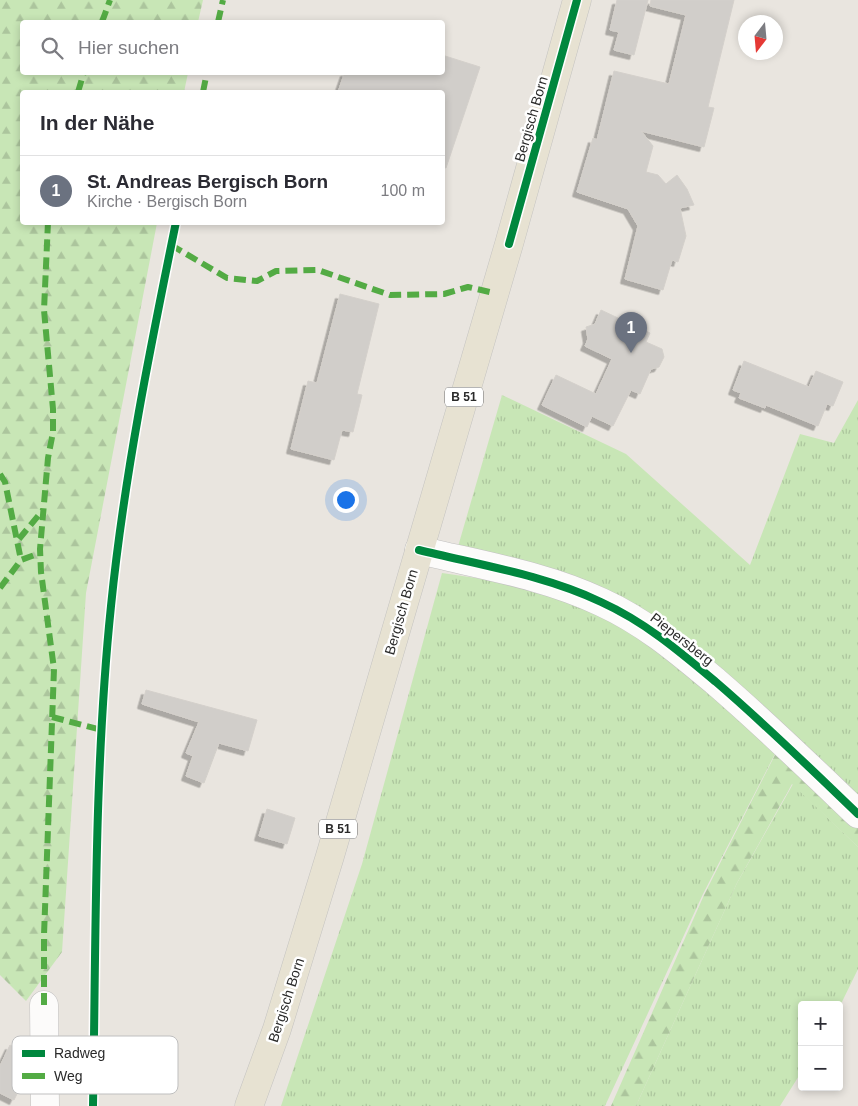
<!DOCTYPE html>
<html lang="de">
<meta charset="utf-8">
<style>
:root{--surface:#fff;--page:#f7f7f7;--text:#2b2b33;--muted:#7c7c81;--line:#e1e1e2;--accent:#6d6b69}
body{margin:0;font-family:Arial,sans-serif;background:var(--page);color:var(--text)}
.controls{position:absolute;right:15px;bottom:15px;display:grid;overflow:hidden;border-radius:5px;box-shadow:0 2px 8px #0003}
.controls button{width:45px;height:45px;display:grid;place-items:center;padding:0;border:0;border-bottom:1px solid var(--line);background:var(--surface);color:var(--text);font:25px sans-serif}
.compass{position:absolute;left:738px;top:15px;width:45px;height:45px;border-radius:50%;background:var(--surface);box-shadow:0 2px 8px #0003;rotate:196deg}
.you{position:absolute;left:345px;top:499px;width:18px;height:18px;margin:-12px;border:4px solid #fff;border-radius:50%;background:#1a73e8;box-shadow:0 0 0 8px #1a73e833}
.badge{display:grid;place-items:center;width:32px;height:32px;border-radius:50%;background:var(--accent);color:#fff;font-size:16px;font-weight:700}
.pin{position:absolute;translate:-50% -41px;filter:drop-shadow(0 1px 2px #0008)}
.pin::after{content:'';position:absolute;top:26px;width:18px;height:15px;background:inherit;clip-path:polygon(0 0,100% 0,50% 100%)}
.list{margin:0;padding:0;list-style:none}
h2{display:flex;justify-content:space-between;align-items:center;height:65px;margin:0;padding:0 20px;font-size:21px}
h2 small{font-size:16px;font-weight:400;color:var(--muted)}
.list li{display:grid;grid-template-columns:32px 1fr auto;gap:15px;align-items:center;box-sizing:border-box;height:70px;padding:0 20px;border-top:1px solid var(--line)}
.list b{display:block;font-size:19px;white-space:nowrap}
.list p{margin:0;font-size:16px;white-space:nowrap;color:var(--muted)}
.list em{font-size:16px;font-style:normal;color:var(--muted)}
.icon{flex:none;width:28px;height:28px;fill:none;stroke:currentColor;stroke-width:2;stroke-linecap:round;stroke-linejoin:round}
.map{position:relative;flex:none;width:858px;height:1106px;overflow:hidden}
.search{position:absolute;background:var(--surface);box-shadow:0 2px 8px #0003;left:20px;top:20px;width:425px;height:55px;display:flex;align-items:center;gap:12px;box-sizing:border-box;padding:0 18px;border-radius:5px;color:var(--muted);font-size:19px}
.panel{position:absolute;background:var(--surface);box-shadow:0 2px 8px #0003;left:20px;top:90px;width:425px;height:135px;border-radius:5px}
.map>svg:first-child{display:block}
</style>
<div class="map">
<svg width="858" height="1106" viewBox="0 0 858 1106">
<defs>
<pattern id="grass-tufts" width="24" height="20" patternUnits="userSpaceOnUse" patternTransform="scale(1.25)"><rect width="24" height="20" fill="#c8e6b6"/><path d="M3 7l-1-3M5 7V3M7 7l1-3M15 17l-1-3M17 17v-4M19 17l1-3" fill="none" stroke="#acc59d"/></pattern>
<pattern id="forest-firs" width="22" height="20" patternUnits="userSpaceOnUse" patternTransform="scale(1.25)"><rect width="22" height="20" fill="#c8e6b6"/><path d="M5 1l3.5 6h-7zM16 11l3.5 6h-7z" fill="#acc59d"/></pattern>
<filter id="shadow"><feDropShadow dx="-4.5" dy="4.5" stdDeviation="0" flood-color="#0004"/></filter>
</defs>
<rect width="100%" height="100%" fill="#e9e5df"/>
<g fill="url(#grass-tufts)">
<polygon points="502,395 626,454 750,565 800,434 834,443 858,400 858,800 673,634 457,550"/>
<polygon points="442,573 530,586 631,629 778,748 703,894 605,1106 281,1106 362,864"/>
<polygon points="793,784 858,847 858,969 839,1008 839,1005 802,1005 802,1071 780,1106 636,1106 737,883"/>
</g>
<g fill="url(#forest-firs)">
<polygon points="0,0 203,0 198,22 22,22 22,72 188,73 184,92 22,92 22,222 157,223 86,593 62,952 26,1001 0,975"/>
<polygon points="778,749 858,823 858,847 792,784 737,883 636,1106 611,1106 704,895"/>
</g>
<g fill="#d1ceca" stroke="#d4d0cb" filter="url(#shadow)">
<polygon points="617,0 648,0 634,55 614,50 619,32 610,30"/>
<polygon points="651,0 734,0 708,107 714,108 704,147 641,131 653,146 646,172 658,175 666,184 677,175 687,189 694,205 680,208 686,236 678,262 672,260 663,290 625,279 638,226 628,209 577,192 593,138 597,140 614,71 669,84 686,15 650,6"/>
<polygon points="442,55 480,67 446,168 442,167 442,92 338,92 345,72 442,72"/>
<polygon points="340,294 379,304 357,394 362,395 353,432 342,430 334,460 291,449 308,381 317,383"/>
<polygon points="601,310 650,333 646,342 662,349 664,357 659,367 651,369 640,394 631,390 613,426 592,416 587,427 542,405 556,375 596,394 612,359 585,346 588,339 586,327 595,324"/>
<polygon points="744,361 809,387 816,371 843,382 833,406 827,404 818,426 766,405 765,408 739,398 741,393 733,390"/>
<polygon points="146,690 257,720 248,751 219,743 204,783 186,776 193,756 186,753 199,722 142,704"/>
<polygon points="267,809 295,818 287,844 259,836"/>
<polygon points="10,1045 29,1054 29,1069 14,1100 0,1093 0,1066"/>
</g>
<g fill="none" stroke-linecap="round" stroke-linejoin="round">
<defs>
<g id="minor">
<path d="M419,550C480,565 544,575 601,602C645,622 679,651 716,682C765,724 811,769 858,814"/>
<polyline points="44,1005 45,1106"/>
</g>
<polyline id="major" points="249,1106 277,1029 330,856 509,244 577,0"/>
</defs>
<use href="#minor" stroke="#c2c1c1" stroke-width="29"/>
<use href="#major" stroke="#c4c3c1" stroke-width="29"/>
<use href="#minor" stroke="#fcfbfa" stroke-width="28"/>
<use href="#major" stroke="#e7e2d2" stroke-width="28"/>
<g stroke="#53ab44" stroke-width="6" stroke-dasharray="12 6" stroke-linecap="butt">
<polyline points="102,22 110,0"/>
<polyline points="218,22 223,0"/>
<polyline points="78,92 84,72"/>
<polyline points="203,92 207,72"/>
<polyline points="171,245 227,278 257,281 276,271 318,270 390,295 444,294 468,287 494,293"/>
<polyline points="0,474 5,482 21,560"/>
<polyline points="19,539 43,510"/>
<polyline points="0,588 21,560 40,553"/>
<polyline points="52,717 102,730"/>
<polyline points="44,1005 44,935 54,669 41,572 40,549 48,458 53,432 53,409 44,310 48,222"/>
</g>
<defs>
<g id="cycleway">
<polyline points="509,244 577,0"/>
<path d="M419,550C480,565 544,575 601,602C645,622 679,651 716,682C765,724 811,769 858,814"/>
<path d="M93,1106C96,941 94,770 111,606C124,477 150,349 176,222"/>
</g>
</defs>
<use href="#cycleway" stroke="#fff" stroke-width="11"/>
<use href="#cycleway" stroke="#00873e" stroke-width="8"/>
</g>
<g text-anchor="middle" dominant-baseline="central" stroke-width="5" stroke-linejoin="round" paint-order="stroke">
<g fill="#fff" stroke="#6a6a6a" stroke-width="1">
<rect x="445" y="387.5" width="38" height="19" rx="4"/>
<rect x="319" y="819.5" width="38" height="19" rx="4"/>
</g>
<g font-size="12" font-weight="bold" fill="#2a2a2a">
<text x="464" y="397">B 51</text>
<text x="338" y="829">B 51</text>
</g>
<g font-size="14" fill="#2a2a2a" stroke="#fff">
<text transform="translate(531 119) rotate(-74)">Bergisch Born</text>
<text transform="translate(401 612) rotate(-74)">Bergisch Born</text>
<text transform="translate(682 639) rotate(38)">Piepersberg</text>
<text transform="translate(286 1000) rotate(-72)">Bergisch Born</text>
</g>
</g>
<rect x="12" y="1036" width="166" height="58" rx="8" fill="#fff" stroke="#bfbfbf" stroke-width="1"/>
<rect x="22" y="1050" width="23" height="7" fill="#00873e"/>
<rect x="22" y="1073" width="23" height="6" fill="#53ab44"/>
<g font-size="14" fill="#2a2a2a">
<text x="54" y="1058">Radweg</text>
<text x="54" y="1081">Weg</text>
</g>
</svg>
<div class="controls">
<button>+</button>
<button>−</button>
</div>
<svg class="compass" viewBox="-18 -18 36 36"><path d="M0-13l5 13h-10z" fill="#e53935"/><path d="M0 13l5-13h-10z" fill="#7c7c81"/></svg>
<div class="you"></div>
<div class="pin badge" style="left:631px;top:353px;background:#6b7280">1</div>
<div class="search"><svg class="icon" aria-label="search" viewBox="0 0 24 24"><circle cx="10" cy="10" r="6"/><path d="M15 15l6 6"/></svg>Hier suchen</div>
<section class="panel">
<h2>In der Nähe<small></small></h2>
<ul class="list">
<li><span class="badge" style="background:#6b7280">1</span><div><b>St. Andreas Bergisch Born</b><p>Kirche · Bergisch Born</p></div><em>100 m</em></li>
</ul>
</section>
</div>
